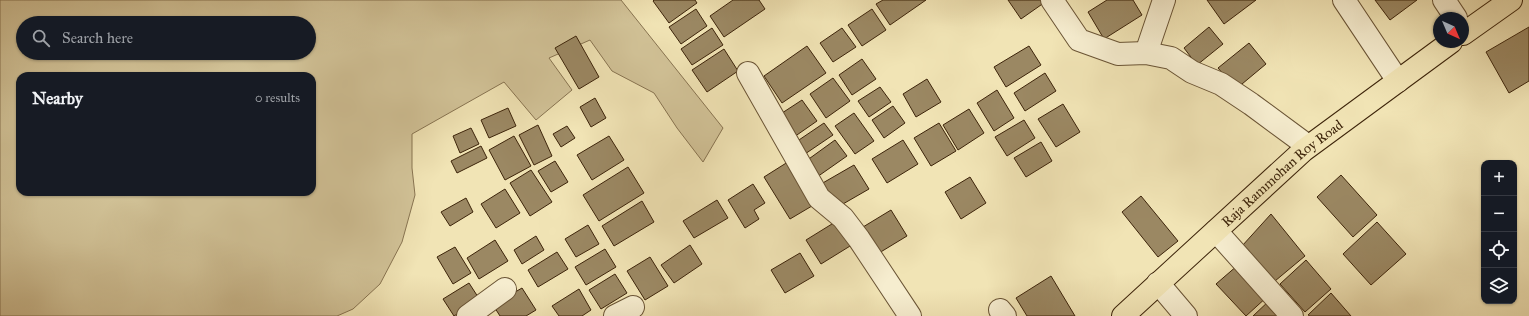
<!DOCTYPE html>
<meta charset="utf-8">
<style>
:root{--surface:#171b24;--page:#242831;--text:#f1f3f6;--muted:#9ea1a6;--line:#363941}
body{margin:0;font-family:"IM FELL Great Primer",serif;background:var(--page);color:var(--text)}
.controls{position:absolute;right:12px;bottom:12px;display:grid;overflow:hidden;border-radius:8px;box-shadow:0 1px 3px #0004}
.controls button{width:36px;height:36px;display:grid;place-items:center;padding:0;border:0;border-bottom:1px solid var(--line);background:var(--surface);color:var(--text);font:20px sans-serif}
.compass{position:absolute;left:1433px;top:12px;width:36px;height:36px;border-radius:50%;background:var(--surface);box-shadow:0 1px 3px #0004;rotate:136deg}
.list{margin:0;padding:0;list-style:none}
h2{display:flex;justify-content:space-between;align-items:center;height:52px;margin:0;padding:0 16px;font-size:17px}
h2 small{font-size:13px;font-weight:400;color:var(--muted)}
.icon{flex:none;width:22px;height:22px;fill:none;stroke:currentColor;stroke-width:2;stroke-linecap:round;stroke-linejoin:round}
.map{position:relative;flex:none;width:1529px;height:316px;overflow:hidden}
.search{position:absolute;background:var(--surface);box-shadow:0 1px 3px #0004;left:16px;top:16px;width:300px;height:44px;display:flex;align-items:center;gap:10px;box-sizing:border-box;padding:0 14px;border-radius:22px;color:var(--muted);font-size:15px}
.panel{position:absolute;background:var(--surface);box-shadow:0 1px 3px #0004;left:16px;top:72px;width:300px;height:124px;border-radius:12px}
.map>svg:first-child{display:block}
</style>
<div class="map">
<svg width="1529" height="316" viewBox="0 0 1529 316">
<rect width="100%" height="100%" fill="#f1e4b5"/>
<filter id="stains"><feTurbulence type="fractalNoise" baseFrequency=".005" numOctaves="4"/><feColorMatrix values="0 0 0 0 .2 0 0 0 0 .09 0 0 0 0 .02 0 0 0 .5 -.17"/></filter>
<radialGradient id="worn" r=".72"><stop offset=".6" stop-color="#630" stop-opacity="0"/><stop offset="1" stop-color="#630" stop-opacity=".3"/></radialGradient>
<path fill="#d2c398" stroke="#887451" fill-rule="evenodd" d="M0,0H621L723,128L703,162L677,128L654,93L612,71L590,40L549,58L572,90L536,120L504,82L412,134V168L415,195L402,242L380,284L353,309L337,316H0ZM23,23H309V53H23ZM20,76H312V192H20Z"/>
<g fill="#9b8863" stroke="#3d240a">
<polygon points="654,0 695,0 697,3 669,23 653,1"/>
<polygon points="733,0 759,0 765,9 724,37 710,16"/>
<polygon points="883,0 926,0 890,25 876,4"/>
<polygon points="1008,0 1048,0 1021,19"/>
<polygon points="1107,0 1133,0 1142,15 1104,39 1088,12"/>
<polygon points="1207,0 1256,0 1224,24"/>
<polygon points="1375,0 1417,0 1390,20"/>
<polygon points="696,9 707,26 681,44 669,27"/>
<polygon points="872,9 886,30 862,46 848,25"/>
<polygon points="1209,27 1223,44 1197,65 1184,48"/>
<polygon points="1529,27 1529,81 1509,93 1486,52"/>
<polygon points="712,28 723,45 692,65 681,49"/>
<polygon points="842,28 856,47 833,62 820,43"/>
<polygon points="576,36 599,77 579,89 555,48"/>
<polygon points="1249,43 1266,64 1236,89 1218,68"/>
<polygon points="807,46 826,73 782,103 764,76"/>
<polygon points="1029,46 1041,65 1006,87 994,67"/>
<polygon points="724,49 738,71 707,92 692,70"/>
<polygon points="862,59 876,79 852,95 839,75"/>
<polygon points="1045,73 1056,91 1025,111 1014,93"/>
<polygon points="833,78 850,101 826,118 810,94"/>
<polygon points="927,79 941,102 916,117 903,94"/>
<polygon points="880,87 891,102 869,117 858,101"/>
<polygon points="997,90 1014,118 994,131 977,103"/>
<polygon points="595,98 606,118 591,127 580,107"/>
<polygon points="802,100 817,121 794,137 779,115"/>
<polygon points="1063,104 1080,132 1056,147 1038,119"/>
<polygon points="893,106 905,123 884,138 872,120"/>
<polygon points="508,108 516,126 489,138 481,120"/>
<polygon points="969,109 984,133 958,150 943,125"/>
<polygon points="854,113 874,141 855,154 835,126"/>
<polygon points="1024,120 1035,138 1007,156 995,137"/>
<polygon points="824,123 833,135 802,156 793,144"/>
<polygon points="939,123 956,151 931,166 914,138"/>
<polygon points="538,125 552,156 534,165 519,135"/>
<polygon points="567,126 575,138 561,147 553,134"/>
<polygon points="471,128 479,144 460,153 453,136"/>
<polygon points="514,136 531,166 505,180 489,150"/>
<polygon points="609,136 624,160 592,180 577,155"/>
<polygon points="835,140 847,156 817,177 806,161"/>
<polygon points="903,140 918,164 887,183 872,159"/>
<polygon points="1041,142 1052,161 1026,177 1014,158"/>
<polygon points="481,146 487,158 457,173 451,161"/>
<polygon points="791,160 817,203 790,219 764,177"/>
<polygon points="555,161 568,182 551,192 538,171"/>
<polygon points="854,165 869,189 836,208 821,184"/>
<polygon points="628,167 644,193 599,221 583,195"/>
<polygon points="531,170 552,202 530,216 510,183"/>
<polygon points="1341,175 1377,215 1353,237 1317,197"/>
<polygon points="970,177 986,203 961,219 945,192"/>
<polygon points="753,184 765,203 754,210 759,219 745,228 728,200"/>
<polygon points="505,189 520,213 496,228 481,204"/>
<polygon points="1141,196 1178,241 1158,257 1122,212"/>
<polygon points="466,198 473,212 450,226 441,212"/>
<polygon points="717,200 728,218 694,238 683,221"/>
<polygon points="642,201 654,222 614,246 602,226"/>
<polygon points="891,210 907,236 879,253 863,227"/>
<polygon points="1271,214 1305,256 1275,281 1242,246"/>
<polygon points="840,219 855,243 821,264 806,240"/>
<polygon points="1377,222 1406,254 1371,285 1343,254"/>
<polygon points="588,225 599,244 576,257 565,239"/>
<polygon points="536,236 544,250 522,264 514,250"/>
<polygon points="495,240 508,261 479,279 467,258"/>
<polygon points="690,245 702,264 674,283 661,265"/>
<polygon points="455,247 471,273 453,284 437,257"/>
<polygon points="605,249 616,267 586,285 575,267"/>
<polygon points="557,252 568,269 538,287 528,270"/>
<polygon points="800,253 814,276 785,293 771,270"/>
<polygon points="650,257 668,286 645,300 627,271"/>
<polygon points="1306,260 1331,289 1305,312 1280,284"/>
<polygon points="1238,265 1268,296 1246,316 1216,284"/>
<polygon points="615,274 627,293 601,309 589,290"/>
<polygon points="1051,276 1075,316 1027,316 1016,298"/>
<polygon points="469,283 480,300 454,316 443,299"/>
<polygon points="522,288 536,310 526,316 500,316 493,305"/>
<polygon points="579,289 591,310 582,316 559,316 552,306"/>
<polygon points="1331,293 1351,316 1310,316 1308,315"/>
<polygon points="1271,299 1286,316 1253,316"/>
</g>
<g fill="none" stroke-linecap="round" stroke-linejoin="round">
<defs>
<g id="minor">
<polyline points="1052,0 1079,40 1118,54 1146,53 1171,58 1192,72 1221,84 1251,104 1308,146"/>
<polyline points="1344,0 1398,81"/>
<polyline points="1444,0 1456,18"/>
<polyline points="1146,53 1164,0"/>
<polyline points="748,73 819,198 843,218 859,239 910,316"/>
<polyline points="1216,231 1292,316"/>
<polyline points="1158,283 1186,316"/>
<polyline points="1000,310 1005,316"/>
<polyline points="468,316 505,289"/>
<polyline points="615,316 633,307"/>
</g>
<g id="major">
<polyline points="1463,34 1511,0"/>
<path id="s1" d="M1123,316L1304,150L1451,42"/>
</g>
</defs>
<use href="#minor" stroke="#6a5435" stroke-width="24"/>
<use href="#major" stroke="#3d240a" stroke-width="24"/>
<use href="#minor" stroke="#f6edcf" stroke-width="22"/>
<use href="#major" stroke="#f1e4b5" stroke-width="22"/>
</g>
<g text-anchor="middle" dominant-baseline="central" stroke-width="4" stroke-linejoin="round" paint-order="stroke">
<g font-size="14" fill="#3d240a" stroke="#f6edcf">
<text stroke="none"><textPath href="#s1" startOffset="214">Raja Rammohan Roy Road</textPath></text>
</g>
</g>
<rect width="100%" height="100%" filter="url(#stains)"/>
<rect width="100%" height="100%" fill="url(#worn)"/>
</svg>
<div class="controls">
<button>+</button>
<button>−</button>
<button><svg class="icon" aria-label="locate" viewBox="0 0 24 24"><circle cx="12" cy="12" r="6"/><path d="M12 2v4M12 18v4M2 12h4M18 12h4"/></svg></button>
<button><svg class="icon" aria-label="layers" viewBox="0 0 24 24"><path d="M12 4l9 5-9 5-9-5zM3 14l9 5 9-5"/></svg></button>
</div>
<svg class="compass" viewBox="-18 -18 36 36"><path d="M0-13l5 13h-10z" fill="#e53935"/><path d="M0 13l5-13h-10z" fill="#9ea1a6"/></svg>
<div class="search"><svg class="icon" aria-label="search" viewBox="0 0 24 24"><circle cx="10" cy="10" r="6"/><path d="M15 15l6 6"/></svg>Search here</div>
<section class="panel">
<h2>Nearby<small>0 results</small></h2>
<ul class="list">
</ul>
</section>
</div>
